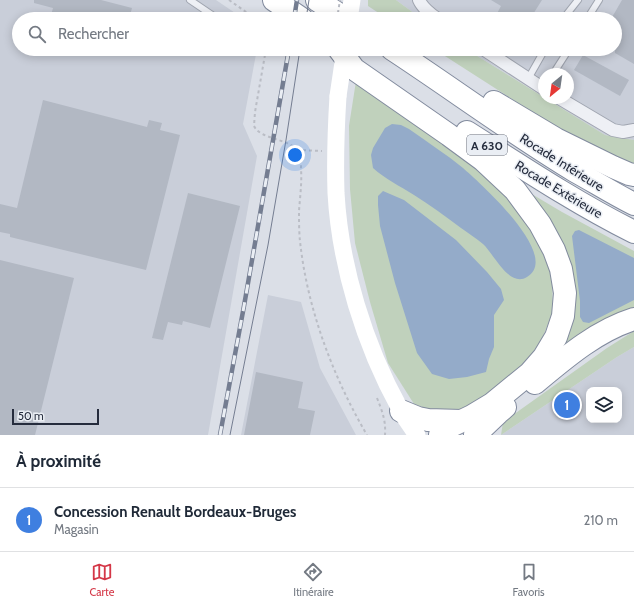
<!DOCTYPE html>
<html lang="fr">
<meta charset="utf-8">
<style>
:root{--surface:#fff;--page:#f2f2f3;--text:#1f2937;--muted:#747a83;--line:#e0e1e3;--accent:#d43747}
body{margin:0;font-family:Cabin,sans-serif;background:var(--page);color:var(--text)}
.controls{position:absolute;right:12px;bottom:12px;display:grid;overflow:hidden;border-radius:8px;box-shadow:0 2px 10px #0003}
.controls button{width:36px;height:36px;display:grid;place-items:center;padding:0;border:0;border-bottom:1px solid var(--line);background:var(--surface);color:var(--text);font:20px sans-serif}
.compass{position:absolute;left:538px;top:68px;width:36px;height:36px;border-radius:50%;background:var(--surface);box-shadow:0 2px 10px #0003;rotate:209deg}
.scale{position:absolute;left:12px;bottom:10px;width:87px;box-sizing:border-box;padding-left:4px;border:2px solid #252c3d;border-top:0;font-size:11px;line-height:14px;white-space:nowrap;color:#252c3d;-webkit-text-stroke:3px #eaeef4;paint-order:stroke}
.you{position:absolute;left:295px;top:155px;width:14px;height:14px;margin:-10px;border:3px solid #fff;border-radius:50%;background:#1a73e8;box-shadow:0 0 0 6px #1a73e833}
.badge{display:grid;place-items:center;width:26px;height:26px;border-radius:50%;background:var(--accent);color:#fff;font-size:13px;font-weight:700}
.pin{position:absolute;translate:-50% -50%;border:2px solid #fff;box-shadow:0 1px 4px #0006}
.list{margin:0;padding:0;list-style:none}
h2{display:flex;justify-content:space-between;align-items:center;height:52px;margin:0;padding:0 16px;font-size:17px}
h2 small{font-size:13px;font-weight:400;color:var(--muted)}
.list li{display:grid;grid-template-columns:26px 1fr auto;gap:12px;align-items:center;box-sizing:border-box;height:64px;padding:0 16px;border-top:1px solid var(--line)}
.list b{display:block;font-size:15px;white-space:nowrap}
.list p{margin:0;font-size:13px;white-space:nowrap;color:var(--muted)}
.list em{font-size:13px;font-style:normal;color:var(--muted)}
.icon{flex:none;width:22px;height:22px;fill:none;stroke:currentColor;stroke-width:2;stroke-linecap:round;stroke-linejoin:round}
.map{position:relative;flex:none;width:634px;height:435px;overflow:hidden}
.search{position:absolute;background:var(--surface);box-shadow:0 2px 10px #0003;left:12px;right:12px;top:12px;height:44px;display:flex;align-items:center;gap:10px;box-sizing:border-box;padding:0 14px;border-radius:22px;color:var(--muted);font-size:15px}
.sheet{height:116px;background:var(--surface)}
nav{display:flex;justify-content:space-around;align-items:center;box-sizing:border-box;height:56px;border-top:1px solid var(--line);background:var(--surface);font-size:11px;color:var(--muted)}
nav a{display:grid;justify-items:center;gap:2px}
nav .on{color:var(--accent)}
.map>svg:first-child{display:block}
</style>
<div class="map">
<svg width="634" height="435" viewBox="0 0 634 435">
<rect width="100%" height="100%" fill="#dbdfe7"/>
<g fill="#c9ced9" fill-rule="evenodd">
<polygon points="0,0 216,0 244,19 19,19 19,49 257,49 243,124 257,156 208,435 0,435"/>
<polygon points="396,0 634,0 634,140 605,135 545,98 568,98 568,74 544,74 544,97 466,49 615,49 615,19 422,19"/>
<polygon points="268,295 301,302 320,368 356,435 241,435"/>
<path d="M634,347V435H501L617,357ZM589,390H619V420H589Z"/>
</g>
<g fill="#c0d1bc">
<polygon points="368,0 396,0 422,19 388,19 368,6"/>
<polygon points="434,49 466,49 605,135 634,140 634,169 590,149"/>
<polygon points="356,81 470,164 506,196 536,236 552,277 553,311 539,347 513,375 473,406 443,414 414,404 388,363 370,302 355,243 350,189 349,126"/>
<polygon points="520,187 562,212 634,251 634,311 550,361 573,305"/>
<polygon points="634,331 634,347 617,357 501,435 503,422 607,348"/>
</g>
<g fill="#94abc9">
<path d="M392,124L401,125L409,129C427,142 446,154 463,168C480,183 562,256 527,277C509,288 494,254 483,244C476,238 468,233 461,228C445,216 430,205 414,195C400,186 385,179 373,168L371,155L373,148L385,128Z"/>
<polygon points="383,191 404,200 456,240 487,272 501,289 504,300 494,315 494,347 489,359 486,372 467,377 449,379 432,374 417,353 395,283 380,226 378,205 378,196"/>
<polygon points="579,230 634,258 634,300 589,323 583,322 580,317 580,301 572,236 575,231"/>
</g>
<g fill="#b2b8c3">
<polygon points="34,0 101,0 132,8 129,19 50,19 53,8 34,3"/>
<polygon points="491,0 542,0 530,19 494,19 501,6"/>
<polygon points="622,0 634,0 634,64 615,53 615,19 611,19"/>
<polygon points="583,55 629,80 620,96 574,70"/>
<polygon points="43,100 147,127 149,120 162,123 160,130 180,135 146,270 10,237 10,234 0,232 0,204 17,208"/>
<polygon points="188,193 240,206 210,328 183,321 182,325 168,322 163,340 152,338"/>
<polygon points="0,260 74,278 35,435 0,435"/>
<polygon points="256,372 303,382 298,408 315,411 310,435 244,435"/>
</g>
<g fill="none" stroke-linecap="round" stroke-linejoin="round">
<defs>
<g id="service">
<polyline points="190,0 218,19"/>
<polyline points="563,19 578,0"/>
<polyline points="587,19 599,0"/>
<polyline points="553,74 569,49"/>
<polyline points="528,79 545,49"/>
</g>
<g id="minor">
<path d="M419,0C422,7 431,15 438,19"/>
<polyline points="483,49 544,89"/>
<polyline points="559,98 613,130 623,132 634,130"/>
</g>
<g id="motorway">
<polyline points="274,0 302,19"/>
<polyline points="317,0 346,19"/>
<polyline points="339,49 354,69 449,135 483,160 515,190 540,224 554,250 561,269 565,293 563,316 556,337 544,357 530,373 492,404 472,416 447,428 440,435"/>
<path d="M392,49C453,89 512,133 575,171C595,182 614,194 634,204"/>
<polyline points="494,102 556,139 613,167 629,174 634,175"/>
<path d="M467,132C522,167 576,203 634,232"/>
<path d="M535,383C565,358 596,331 634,319"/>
<polyline points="401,411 418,418 428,420 461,421"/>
<polyline points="475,435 498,413 505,407"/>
</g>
</defs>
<use href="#service" stroke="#a1a6b1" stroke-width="8"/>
<use href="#minor" stroke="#a1a6b1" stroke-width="14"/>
<use href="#motorway" stroke="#828b9e" stroke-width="24"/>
<g stroke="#babdc5" stroke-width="2" stroke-dasharray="3 3" stroke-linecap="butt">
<polyline points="229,0 256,19"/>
<path d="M266,49L255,112L254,126C255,128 256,129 258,131C268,140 294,140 299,154C301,158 301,164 301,169C302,183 300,197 299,211C299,221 299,232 300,241C307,308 333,377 367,435"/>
<polyline points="297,150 322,151"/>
<path d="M377,398C382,411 386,420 385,435"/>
</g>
<use href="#service" stroke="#eef0f5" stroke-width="6"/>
<use href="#minor" stroke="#eef0f5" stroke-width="12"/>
<g stroke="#fff" stroke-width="17">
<polyline points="349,19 352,0"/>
<path d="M338,96C336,128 335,161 336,193C340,266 365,346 400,409C405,418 411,427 417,435"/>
</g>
<use href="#motorway" stroke="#fff" stroke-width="22"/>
<g stroke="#747d91" stroke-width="1">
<polyline points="306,19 309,0"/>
<polyline points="230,435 268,245 286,140 300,49"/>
</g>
<defs>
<g id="rail">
<polyline points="294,19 297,0"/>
<polyline points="220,435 244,306 289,49"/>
</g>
</defs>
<use href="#rail" stroke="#747d91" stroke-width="4.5"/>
<use href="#rail" stroke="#eaeef4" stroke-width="3" stroke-dasharray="9" stroke-linecap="butt"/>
<polyline stroke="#babdc5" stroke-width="2" stroke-dasharray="3 3" stroke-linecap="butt" points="337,19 340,0"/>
<polyline stroke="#fff" stroke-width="17" points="338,96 345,49"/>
</g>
<g text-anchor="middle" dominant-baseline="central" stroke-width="3" stroke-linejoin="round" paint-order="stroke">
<rect fill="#eaeef4" stroke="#606674" stroke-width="1" x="467" y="135" width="40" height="20" rx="3"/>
<g font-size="12" font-weight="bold" fill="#252c3d">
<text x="487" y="145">A 630</text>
</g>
<g font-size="13" fill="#252c3d" stroke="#eaeef4">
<text transform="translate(562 162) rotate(32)">Rocade Intérieure</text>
<text transform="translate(559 189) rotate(31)">Rocade Extérieure</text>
</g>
</g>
</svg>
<div class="controls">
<button><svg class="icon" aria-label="layers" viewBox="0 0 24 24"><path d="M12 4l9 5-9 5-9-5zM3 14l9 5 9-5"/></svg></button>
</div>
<svg class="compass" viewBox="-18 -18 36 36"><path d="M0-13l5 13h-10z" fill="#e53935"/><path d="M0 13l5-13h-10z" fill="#747a83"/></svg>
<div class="scale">50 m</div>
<div class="you"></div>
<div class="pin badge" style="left:567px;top:405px;background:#3f7fe0">1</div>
<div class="search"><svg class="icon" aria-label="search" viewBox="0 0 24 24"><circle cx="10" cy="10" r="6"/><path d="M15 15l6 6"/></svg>Rechercher</div>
</div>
<section class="sheet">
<h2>À proximité<small></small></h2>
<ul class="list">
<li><span class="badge" style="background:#3f7fe0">1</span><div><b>Concession Renault Bordeaux-Bruges</b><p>Magasin</p></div><em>210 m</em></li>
</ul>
</section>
<nav>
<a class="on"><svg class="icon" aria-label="map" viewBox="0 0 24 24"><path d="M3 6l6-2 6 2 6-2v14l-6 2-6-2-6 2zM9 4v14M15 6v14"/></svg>Carte</a>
<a><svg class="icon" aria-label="directions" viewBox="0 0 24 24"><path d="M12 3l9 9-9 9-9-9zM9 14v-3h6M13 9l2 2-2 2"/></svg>Itinéraire</a>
<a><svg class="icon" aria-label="saved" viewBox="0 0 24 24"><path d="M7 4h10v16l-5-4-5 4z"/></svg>Favoris</a>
</nav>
